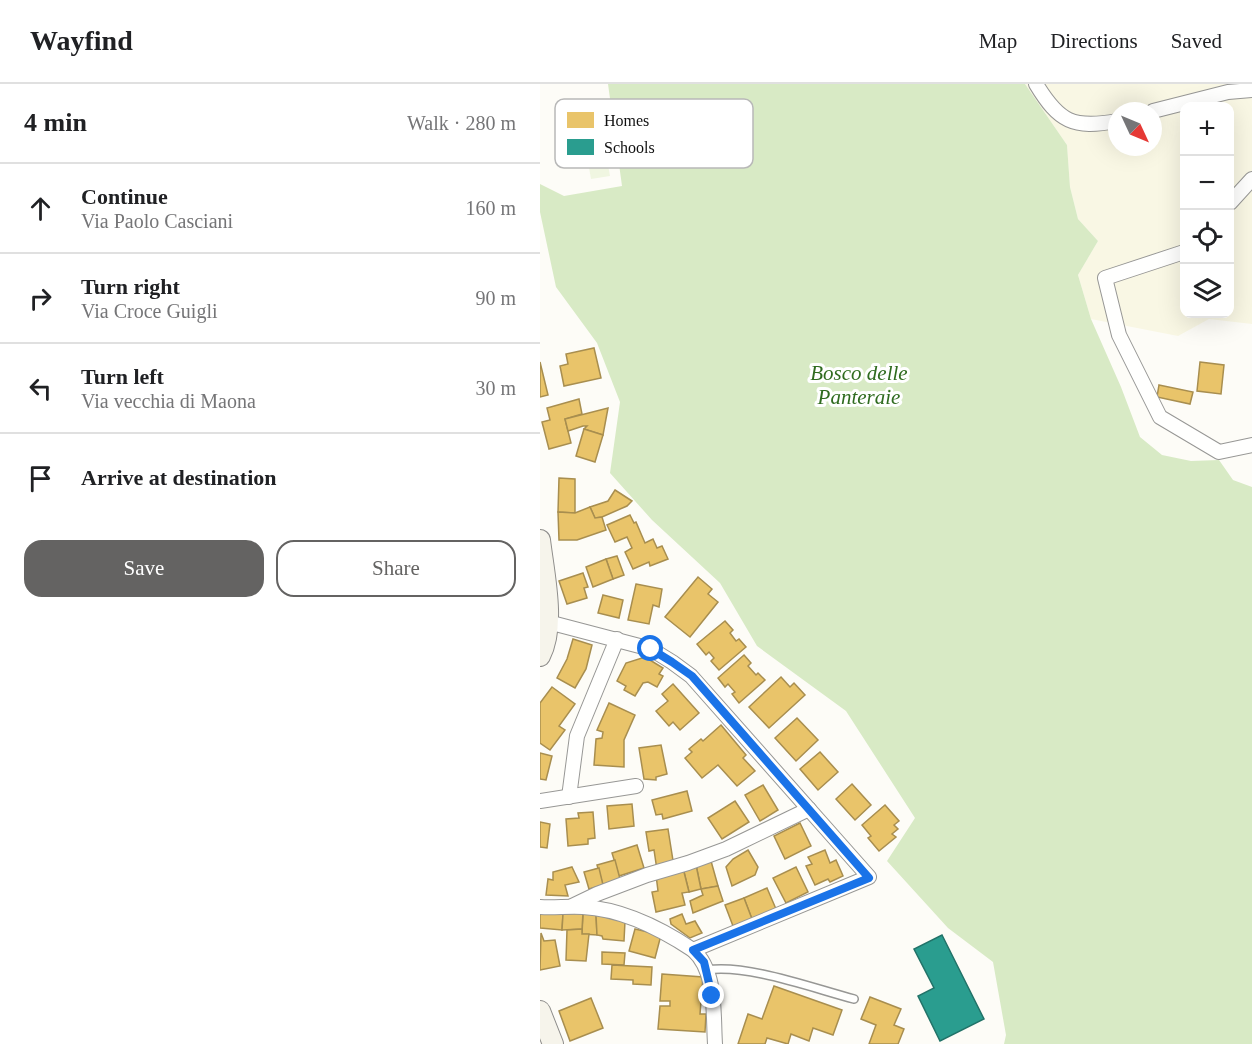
<!DOCTYPE html>
<meta charset="utf-8">
<style>
:root{--surface:#fff;--page:#f6f6f6;--text:#202124;--muted:#757577;--line:#e0e0e0;--accent:#646362}
body{margin:0;font-family:"Times New Roman",serif;background:var(--page);color:var(--text)}
.controls{position:absolute;right:18px;top:18px;display:grid;overflow:hidden;border-radius:12px;box-shadow:0 6px 24px #0002}
.controls button{width:54px;height:54px;display:grid;place-items:center;padding:0;border:0;border-bottom:2px solid var(--line);background:var(--surface);color:var(--text);font:30px sans-serif}
.compass{position:absolute;left:568px;top:18px;width:54px;height:54px;border-radius:50%;background:var(--surface);box-shadow:0 6px 24px #0002;rotate:134deg}
.stop{position:absolute;width:18px;height:18px;margin:-14px;border:4px solid #1a73e8;border-radius:50%;background:#fff}
.stop.end{background:#1a73e8;border-color:#fff;box-shadow:0 2px 6px #0008}
.list{margin:0;padding:0;list-style:none}
h2{display:flex;justify-content:space-between;align-items:center;height:78px;margin:0;padding:0 24px;font-size:26px}
h2 small{font-size:20px;font-weight:400;color:var(--muted)}
.list li{display:grid;grid-template-columns:39px 1fr auto;gap:18px;align-items:center;box-sizing:border-box;height:90px;padding:0 24px;border-top:2px solid var(--line)}
.list b{display:block;font-size:22px;white-space:nowrap}
.list p{margin:0;font-size:20px;white-space:nowrap;color:var(--muted)}
.list em{font-size:20px;font-style:normal;color:var(--muted)}
.actions{display:flex;gap:12px;padding:18px 24px}
.actions a{flex:1;padding:14px 0;border:2px solid var(--accent);border-radius:18px;text-align:center;font-size:21px;color:var(--accent)}
.actions .main{background:var(--accent);color:#fff}
.icon{flex:none;width:33px;height:33px;fill:none;stroke:currentColor;stroke-width:2;stroke-linecap:round;stroke-linejoin:round}
.map{position:relative;flex:none;width:712px;height:960px;overflow:hidden}
header{display:flex;align-items:center;gap:36px;box-sizing:border-box;height:84px;padding:0 30px;background:var(--surface);border-bottom:2px solid var(--line)}
header strong{font-size:28px}
nav{display:flex;gap:33px;margin-inline-start:auto;font-size:21px}
main{display:flex}
aside{flex:1;background:var(--surface)}
.map>svg:first-child{display:block}
</style>
<header>
<strong>Wayfind</strong>
<nav><a>Map</a><a>Directions</a><a>Saved</a></nav>
</header>
<main>
<aside>
<h2>4 min<small>Walk · 280 m</small></h2>
<ul class="list">
<li><svg class="icon" aria-label="ahead" viewBox="0 0 24 24"><path d="M12 20V5M6 11l6-6 6 6"/></svg><div><b>Continue</b><p>Via Paolo Casciani</p></div><em>160 m</em></li>
<li><svg class="icon" aria-label="right" viewBox="0 0 24 24"><path d="M7 20v-9h11M14 6l5 5-5 5"/></svg><div><b>Turn right</b><p>Via Croce Guigli</p></div><em>90 m</em></li>
<li><svg class="icon" aria-label="left" viewBox="0 0 24 24"><path d="M17 20v-9H6M10 6l-5 5 5 5"/></svg><div><b>Turn left</b><p>Via vecchia di Maona</p></div><em>30 m</em></li>
<li><svg class="icon" aria-label="arrive" viewBox="0 0 24 24"><path d="M6 21V4h12l-3 4 3 4H6"/></svg><div><b>Arrive at destination</b></div></li>
</ul>
<div class="actions"><a class="main">Save</a><a>Share</a></div>
</aside>
<div class="map">
<svg width="712" height="960" viewBox="0 0 712 960">
<rect width="100%" height="100%" fill="#fdfcf7"/>
<path fill="#f9f7e4" fill-rule="evenodd" d="M485,0H712V240L669,235L638,252L551,235L538,191L558,157L538,135L530,103L527,61ZM644,22H690V230H644ZM577,27H613V63H577Z"/>
<polygon fill="#d8eac5" points="68,0 485,0 527,61 530,103 538,135 558,157 538,191 551,235 581,303 600,353 622,371 651,377 679,376 693,396 712,403 712,960 464,960 466,951 453,878 408,844 347,777 375,734 306,627 217,562 180,499 112,436 70,389 80,318 57,259 16,203 0,128 0,100 24,112 82,102"/>
<polygon fill="#f0f6e1" points="63,52 70,92 51,95 44,55"/>
<g fill="#e9c46a" stroke="#a88e4f" stroke-width="1.5">
<polygon points="54,264 61,294 24,302 20,282 28,280 26,270"/>
<polygon points="0,278 8,311 0,313"/>
<polygon points="660,278 684,281 681,310 657,307"/>
<polygon points="619,301 653,308 650,320 617,313"/>
<polygon points="39,315 42,330 25,335 31,359 9,365 2,338 10,336 7,324"/>
<polygon points="68,324 63,351 44,345 47,342 43,342 28,347 25,335"/>
<polygon points="44,345 63,351 55,378 36,372"/>
<polygon points="19,394 35,395 35,429 18,428"/>
<polygon points="75,406 92,417 87,422 62,433 55,434 50,423 68,417"/>
<polygon points="50,423 55,434 62,433 66,446 37,456 19,456 18,428 35,429"/>
<polygon points="90,431 94,439 96,438 105,459 113,455 117,464 122,462 128,475 110,482 109,478 93,485 85,468 92,464 87,453 75,458 67,441"/>
<polygon points="77,472 84,491 73,495 66,475"/>
<polygon points="66,475 73,495 53,503 46,483"/>
<polygon points="43,489 48,503 44,504 47,514 27,520 19,497"/>
<polygon points="158,493 172,505 168,510 178,518 150,553 125,533"/>
<polygon points="96,500 122,505 119,523 113,521 109,540 88,536"/>
<polygon points="63,511 83,516 79,534 58,529"/>
<polygon points="185,537 193,546 190,549 196,557 199,555 206,563 179,586 171,577 174,574 169,568 166,571 157,560"/>
<polygon points="33,555 52,561 46,585 35,604 17,594 27,575"/>
<polygon points="204,571 211,579 208,582 216,591 218,589 225,596 199,619 192,610 195,608 188,600 185,603 178,594"/>
<polygon points="105,573 123,584 119,590 123,592 117,603 108,598 103,599 95,612 84,606 86,602 77,597 86,579"/>
<polygon points="241,593 250,603 254,599 265,611 229,644 209,623"/>
<polygon points="133,600 159,629 140,646 133,638 129,642 116,627 128,617 122,610"/>
<polygon points="12,603 35,620 19,642 25,646 10,666 0,659 0,619"/>
<polygon points="69,619 95,631 84,656 84,683 54,681 56,655 62,654 63,648 57,646"/>
<polygon points="257,634 278,656 256,677 235,654"/>
<polygon points="181,641 206,671 203,674 215,687 197,702 178,681 162,694 145,674 152,668 149,665 161,655 163,657"/>
<polygon points="121,661 127,690 116,693 116,696 104,695 99,664"/>
<polygon points="280,668 298,688 278,706 260,685"/>
<polygon points="0,669 12,672 6,696 0,695"/>
<polygon points="312,700 331,721 315,736 296,715"/>
<polygon points="223,701 238,726 220,737 205,711"/>
<polygon points="147,707 152,727 123,735 122,730 116,731 112,716"/>
<polygon points="195,717 209,738 182,755 168,734"/>
<polygon points="92,720 94,742 69,745 67,722"/>
<polygon points="345,721 359,737 354,741 358,745 352,750 356,753 339,767 328,754 331,752 322,741"/>
<polygon points="53,728 55,754 48,755 48,760 28,762 26,735 39,734 38,729"/>
<polygon points="0,738 10,740 7,764 0,763"/>
<polygon points="260,739 271,762 245,775 234,752"/>
<polygon points="128,745 134,783 117,786 114,766 109,767 106,748"/>
<polygon points="97,761 104,784 79,792 72,769"/>
<polygon points="208,766 218,783 215,791 192,802 186,783 193,775"/>
<polygon points="285,766 290,779 296,776 303,792 290,798 288,795 275,801 266,782 272,780 268,773"/>
<polygon points="75,776 80,795 63,801 57,781"/>
<polygon points="171,777 178,802 161,805 156,781"/>
<polygon points="156,781 161,805 149,808 143,784"/>
<polygon points="32,783 39,798 25,801 28,812 6,811 8,795 13,796 13,788"/>
<polygon points="256,783 268,808 246,819 233,794"/>
<polygon points="59,784 63,801 49,805 44,788"/>
<polygon points="143,784 149,808 142,809 145,821 116,828 112,808 118,807 116,791"/>
<polygon points="178,802 183,817 153,829 150,817 163,811 161,805"/>
<polygon points="227,804 236,825 212,835 204,814"/>
<polygon points="204,814 212,835 193,842 185,821"/>
<polygon points="0,828 23,830 22,846 0,844"/>
<polygon points="43,829 56,831 57,851 42,850"/>
<polygon points="43,829 42,845 22,846 23,830"/>
<polygon points="142,830 146,840 155,837 162,849 150,854 131,840 130,835"/>
<polygon points="56,831 85,837 84,857 63,855 62,852 57,851"/>
<polygon points="42,845 42,850 49,850 46,877 26,876 27,846"/>
<polygon points="95,845 121,851 115,874 89,867"/>
<polygon points="1,849 4,857 15,856 20,882 0,886"/>
<polygon points="62,868 85,869 84,881 62,880"/>
<polygon points="72,881 112,883 111,901 93,900 93,896 71,895"/>
<polygon points="122,890 163,893 160,930 166,930 165,948 118,945 120,922 130,922 130,917 120,917"/>
<polygon points="234,902 302,926 293,951 273,944 269,957 251,950 248,960 227,954 225,960 198,960 208,930 222,935"/>
<polygon points="330,913 361,925 354,941 364,945 358,960 329,960 336,941 321,935"/>
<polygon points="51,914 63,944 30,957 19,927"/>
</g>
<polygon fill="#2a9d8f" stroke="#227369" stroke-width="1.5" points="402,851 444,935 400,957 378,912 394,904 374,865"/>
<g fill="none" stroke-linecap="round" stroke-linejoin="round">
<defs>
<path id="lane" d="M167,886C208,880 272,904 314,915"/>
<g id="street">
<path d="M496,0C519,38 533,45 577,37"/>
<polyline points="613,27 688,8 712,6"/>
<polyline points="690,119 712,95"/>
<polyline points="644,168 565,194 579,251 620,333 679,368 712,361"/>
<polyline points="29,713 37,652 77,555"/>
<polyline points="0,717 96,702"/>
<polyline points="32,822 57,810 107,791 148,779 186,765 269,725"/>
<path d="M0,823C14,824 29,822 43,823C83,825 120,844 153,866L329,793L151,592L132,578L111,565L8,538"/>
<path d="M153,866C177,887 173,930 175,960"/>
</g>
<g id="secondary">
<path d="M0,456C4,490 16,541 0,572"/>
<polyline points="0,927 13,960"/>
</g>
</defs>
<use href="#lane" stroke="#979795" stroke-width="10"/>
<use href="#street" stroke="#979795" stroke-width="16"/>
<use href="#secondary" stroke="#8e8d8b" stroke-width="22"/>
<use href="#lane" stroke="#fffffe" stroke-width="7"/>
<use href="#street" stroke="#fffffe" stroke-width="14"/>
<use href="#secondary" stroke="#f6f4eb" stroke-width="20"/>
</g>
<g fill="none" stroke-linecap="round" stroke-linejoin="round">
<polyline stroke="#1a73e8" stroke-width="8" points="111,565 132,578 152,592 329,794 153,866 164,878 172,912"/>
</g>
<g text-anchor="middle" dominant-baseline="central" stroke-width="6" stroke-linejoin="round" paint-order="stroke">
<g font-size="21" font-style="italic" fill="#2f6b1f" stroke="#fff">
<text x="319" y="289">Bosco delle<tspan x="319" dy="24">Panteraie</tspan></text>
</g>
</g>
<rect x="15" y="15" width="198" height="69" rx="9" fill="#fff" stroke="#b8b8b8" stroke-width="1.5"/>
<rect x="27" y="28" width="27" height="16" fill="#e9c46a"/>
<rect x="27" y="55" width="27" height="16" fill="#2a9d8f"/>
<g font-size="16" fill="#111">
<text x="64" y="42">Homes</text>
<text x="64" y="69">Schools</text>
</g>
</svg>
<div class="controls">
<button>+</button>
<button>−</button>
<button><svg class="icon" aria-label="locate" viewBox="0 0 24 24"><circle cx="12" cy="12" r="6"/><path d="M12 2v4M12 18v4M2 12h4M18 12h4"/></svg></button>
<button><svg class="icon" aria-label="layers" viewBox="0 0 24 24"><path d="M12 4l9 5-9 5-9-5zM3 14l9 5 9-5"/></svg></button>
</div>
<svg class="compass" viewBox="-18 -18 36 36"><path d="M0-13l5 13h-10z" fill="#e53935"/><path d="M0 13l5-13h-10z" fill="#757577"/></svg>
<div class="stop" style="left:111px;top:565px"></div>
<div class="stop end" style="left:172px;top:912px"></div>
</div>
</main>
